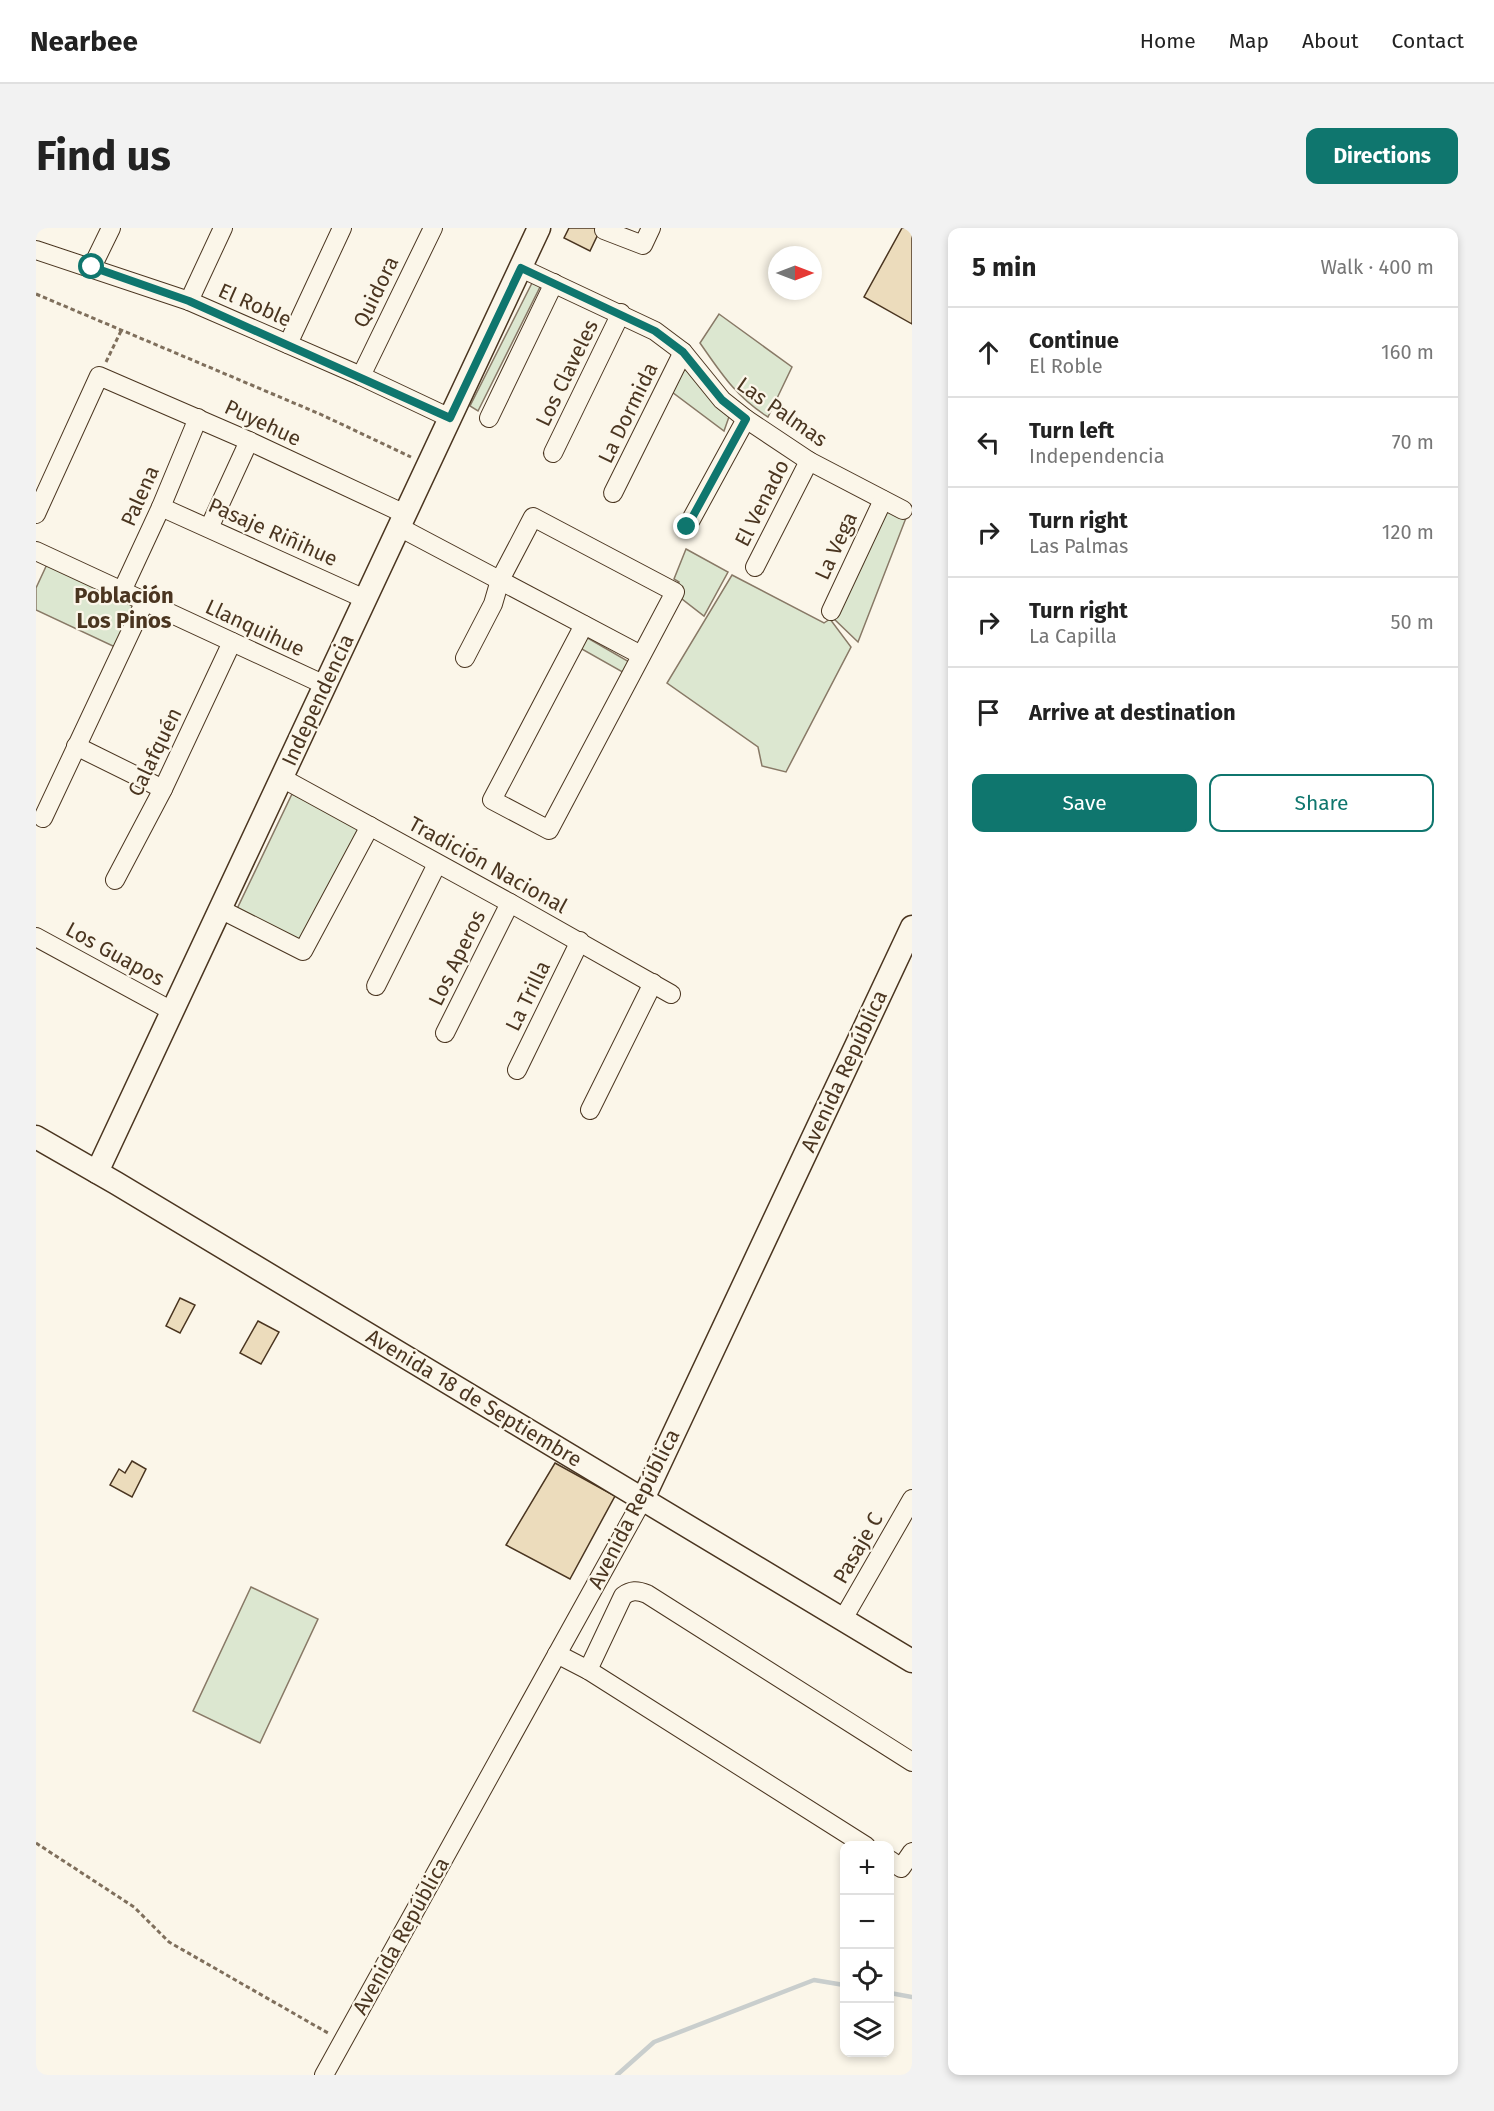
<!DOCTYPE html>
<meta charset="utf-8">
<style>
:root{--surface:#fff;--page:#f2f2f2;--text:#222;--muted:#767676;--line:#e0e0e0;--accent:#0f766e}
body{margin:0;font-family:"Fira Sans",sans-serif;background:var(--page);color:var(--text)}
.controls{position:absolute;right:18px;bottom:18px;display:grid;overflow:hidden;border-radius:12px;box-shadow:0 3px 9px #0003}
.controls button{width:54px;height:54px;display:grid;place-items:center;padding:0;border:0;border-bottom:2px solid var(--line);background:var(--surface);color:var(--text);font:30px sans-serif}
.compass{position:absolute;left:732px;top:18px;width:54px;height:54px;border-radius:50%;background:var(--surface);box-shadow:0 3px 9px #0003;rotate:90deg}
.stop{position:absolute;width:18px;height:18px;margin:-14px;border:4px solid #0f766e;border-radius:50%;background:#fff}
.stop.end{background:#0f766e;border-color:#fff;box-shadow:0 2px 6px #0008}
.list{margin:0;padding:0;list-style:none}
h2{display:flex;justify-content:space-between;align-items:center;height:78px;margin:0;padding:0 24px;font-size:26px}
h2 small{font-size:20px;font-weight:400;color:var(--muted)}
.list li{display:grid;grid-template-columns:39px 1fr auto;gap:18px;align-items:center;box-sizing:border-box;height:90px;padding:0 24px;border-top:2px solid var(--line)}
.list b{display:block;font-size:22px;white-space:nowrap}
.list p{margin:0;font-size:20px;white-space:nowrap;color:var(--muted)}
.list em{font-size:20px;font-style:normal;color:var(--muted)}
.actions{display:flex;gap:12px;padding:18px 24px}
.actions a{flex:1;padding:14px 0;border:2px solid var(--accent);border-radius:12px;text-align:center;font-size:21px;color:var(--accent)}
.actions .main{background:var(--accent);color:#fff}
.icon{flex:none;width:33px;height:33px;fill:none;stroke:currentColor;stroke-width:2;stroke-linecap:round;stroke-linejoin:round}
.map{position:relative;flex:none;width:876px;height:1847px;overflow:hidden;border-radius:12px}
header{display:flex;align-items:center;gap:36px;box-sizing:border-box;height:84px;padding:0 30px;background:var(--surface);border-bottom:2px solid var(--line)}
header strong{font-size:28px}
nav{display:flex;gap:33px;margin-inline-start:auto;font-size:21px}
.intro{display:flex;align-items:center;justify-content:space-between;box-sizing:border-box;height:144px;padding:0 36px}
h1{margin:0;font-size:42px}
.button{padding:15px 27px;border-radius:12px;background:var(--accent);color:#fff;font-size:21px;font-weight:700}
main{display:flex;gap:36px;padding:0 36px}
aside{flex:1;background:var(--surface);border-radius:12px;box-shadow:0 3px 9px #0003}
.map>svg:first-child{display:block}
</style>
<header>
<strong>Nearbee</strong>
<nav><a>Home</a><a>Map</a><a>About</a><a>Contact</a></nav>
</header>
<div class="intro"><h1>Find us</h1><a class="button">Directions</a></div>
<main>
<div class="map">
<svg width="876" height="1847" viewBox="0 0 876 1847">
<rect width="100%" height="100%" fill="#fbf6e9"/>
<g fill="#dce7d0" stroke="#887966" stroke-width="1.5">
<polygon points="497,53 505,57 442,183 434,178"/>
<path d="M683,86L756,139L732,189C700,169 685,145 664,115Z"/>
<polygon points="648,140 694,186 688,203 636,164"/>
<polygon points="846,279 870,290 822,414 794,387"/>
<polygon points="650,321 692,344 668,388 637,364 643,354 638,351"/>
<polygon points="13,332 100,373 79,419 0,382 0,360"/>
<polygon points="696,347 788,395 794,391 815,419 750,544 726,538 722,519 631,455"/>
<polygon points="550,409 595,435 590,446 544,420"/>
<polygon points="256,566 327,600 267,717 200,683"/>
<polygon points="215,1359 282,1391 224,1515 157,1483"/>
</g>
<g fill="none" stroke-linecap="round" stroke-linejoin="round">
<g stroke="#c9cecd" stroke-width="4.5">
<polyline points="854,1765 876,1769"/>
<polyline points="581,1847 618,1814 778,1752 808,1757"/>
</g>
</g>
<g fill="#ecdcbc" stroke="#4a3520" stroke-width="1.5">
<polygon points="533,0 565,0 554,23 528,10"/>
<polygon points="866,0 876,0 876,96 828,69"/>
<polygon points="144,1070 159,1077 144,1105 130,1098"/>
<polygon points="222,1093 243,1104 225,1136 204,1125"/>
<polygon points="96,1233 110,1241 96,1269 74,1257 83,1241 89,1245"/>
<polygon points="519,1235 579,1268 534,1351 470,1317"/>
</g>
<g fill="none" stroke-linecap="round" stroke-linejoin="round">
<defs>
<g id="minor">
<polyline points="568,2 607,17 615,0"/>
<polyline points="0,22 153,73 325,148 414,190"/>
<polyline points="56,39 75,0"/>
<polyline points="485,40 619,103 647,124 686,172 710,191 773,233 867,282"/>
<polyline points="153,73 187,0"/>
<polyline points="252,116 306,0"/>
<polyline points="325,148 397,0"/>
<polyline points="453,190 518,55"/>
<polyline points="517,225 585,85"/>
<polyline points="577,265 647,124"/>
<polyline points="125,279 329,371"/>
<polyline points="0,286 63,148 213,213 369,286"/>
<polyline points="363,299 605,427"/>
<polyline points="651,299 710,191"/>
<polyline points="173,300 213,213"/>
<polyline points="0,323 289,457"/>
<polyline points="719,339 773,233"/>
<polyline points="86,363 125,279 162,190"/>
<polyline points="795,383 847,272"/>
<polyline points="429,430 457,376 464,352 497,289 639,364 513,602 456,572 548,397"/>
<polyline points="40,518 127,561"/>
<polyline points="246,550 474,675 635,766"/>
<polyline points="7,590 109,373"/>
<polyline points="79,652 127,561 196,414"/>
<polyline points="184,681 267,723 334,598"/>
<polyline points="0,709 136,783"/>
<polyline points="340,758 401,636"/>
<polyline points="409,805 474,675"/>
<polyline points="481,842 544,713"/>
<polyline points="554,882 617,755"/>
<polyline points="807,1391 876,1271"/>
<polyline points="521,1426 552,1442 830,1618"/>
<path d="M552,1442L587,1368C595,1362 601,1362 611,1366L876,1534"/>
<polyline points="854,1632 865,1640 876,1624"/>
<polyline points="288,1847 607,1271"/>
</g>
<g id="major">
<polyline points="0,909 80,955 876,1433"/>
<polyline points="61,944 503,0"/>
<polyline points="607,1271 876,699"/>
</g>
</defs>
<use href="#minor" stroke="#4a3520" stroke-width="20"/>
<use href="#major" stroke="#4a3520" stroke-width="25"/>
<g stroke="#7f6f5c" stroke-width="3" stroke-dasharray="4.5 3" stroke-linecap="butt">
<polyline points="0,66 284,186 375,229"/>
<polyline points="70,134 85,103"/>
<polyline points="0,1615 98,1679 133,1714 292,1805"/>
</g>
<use href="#minor" stroke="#fbf6e9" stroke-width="18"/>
<use href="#major" stroke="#fbf6e9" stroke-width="22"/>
</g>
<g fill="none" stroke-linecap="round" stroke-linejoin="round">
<polyline stroke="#0f766e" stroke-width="8" points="56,39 153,73 414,190 485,40 619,103 647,124 686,172 710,191 651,299"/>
</g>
<g text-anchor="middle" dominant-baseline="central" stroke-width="4.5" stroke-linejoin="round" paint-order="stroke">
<g font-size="21" fill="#4a3520" stroke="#fbf6e9">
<text transform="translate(340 64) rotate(-64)">Quidora</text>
<text transform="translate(219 77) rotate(24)">El Roble</text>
<text transform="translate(531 145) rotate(-64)">Los Claveles</text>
<text transform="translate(746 184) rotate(35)">Las Palmas</text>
<text transform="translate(592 185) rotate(-64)">La Dormida</text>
<text transform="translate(227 195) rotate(25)">Puyehue</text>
<text transform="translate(104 268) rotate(-66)">Palena</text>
<text transform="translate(726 275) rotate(-63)">El Venado</text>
<text transform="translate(237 304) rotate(24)">Pasaje Riñihue</text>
<text transform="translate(800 318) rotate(-65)">La Vega</text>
<text transform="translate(219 400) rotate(25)">Llanquihue</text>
<text transform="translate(282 472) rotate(-65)">Independencia</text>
<text transform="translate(119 524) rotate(-64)">Calafquén</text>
<text transform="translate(452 637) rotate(29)">Tradición Nacional</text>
<text transform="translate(79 726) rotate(29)">Los Guapos</text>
<text transform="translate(421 730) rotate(-64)">Los Aperos</text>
<text transform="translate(492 768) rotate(-64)">La Trilla</text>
<text transform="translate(808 843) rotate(-65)">Avenida República</text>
<text transform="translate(438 1170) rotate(31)">Avenida 18 de Septiembre</text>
<text transform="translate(598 1281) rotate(-63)">Avenida República</text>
<text transform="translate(822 1320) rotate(-60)">Pasaje C</text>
<text transform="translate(365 1708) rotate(-61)">Avenida República</text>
</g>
<g font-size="22" font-weight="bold" fill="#4a3520" stroke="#fbf6e9">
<text x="88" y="367">Población<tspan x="88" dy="25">Los Pinos</tspan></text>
</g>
</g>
</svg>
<div class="controls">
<button>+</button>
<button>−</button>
<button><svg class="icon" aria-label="locate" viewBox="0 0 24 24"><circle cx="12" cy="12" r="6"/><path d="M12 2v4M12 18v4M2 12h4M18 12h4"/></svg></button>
<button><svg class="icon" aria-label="layers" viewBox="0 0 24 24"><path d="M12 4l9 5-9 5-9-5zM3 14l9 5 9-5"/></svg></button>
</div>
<svg class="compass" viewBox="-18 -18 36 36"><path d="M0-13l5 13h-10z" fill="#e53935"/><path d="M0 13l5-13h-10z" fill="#767676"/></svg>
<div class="stop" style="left:56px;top:39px"></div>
<div class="stop end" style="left:651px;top:299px"></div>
</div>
<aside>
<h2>5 min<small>Walk · 400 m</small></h2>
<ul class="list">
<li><svg class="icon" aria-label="ahead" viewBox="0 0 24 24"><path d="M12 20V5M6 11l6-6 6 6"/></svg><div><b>Continue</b><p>El Roble</p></div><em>160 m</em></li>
<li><svg class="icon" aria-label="left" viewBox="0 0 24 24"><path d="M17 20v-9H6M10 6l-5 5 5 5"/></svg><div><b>Turn left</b><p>Independencia</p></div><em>70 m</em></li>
<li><svg class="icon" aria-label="right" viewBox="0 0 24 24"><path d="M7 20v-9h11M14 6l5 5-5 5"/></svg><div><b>Turn right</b><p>Las Palmas</p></div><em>120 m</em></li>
<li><svg class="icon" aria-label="right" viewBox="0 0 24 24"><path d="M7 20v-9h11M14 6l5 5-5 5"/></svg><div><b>Turn right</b><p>La Capilla</p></div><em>50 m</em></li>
<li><svg class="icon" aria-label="arrive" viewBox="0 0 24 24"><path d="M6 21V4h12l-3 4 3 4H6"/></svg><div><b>Arrive at destination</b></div></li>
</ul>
<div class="actions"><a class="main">Save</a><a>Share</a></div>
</aside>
</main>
